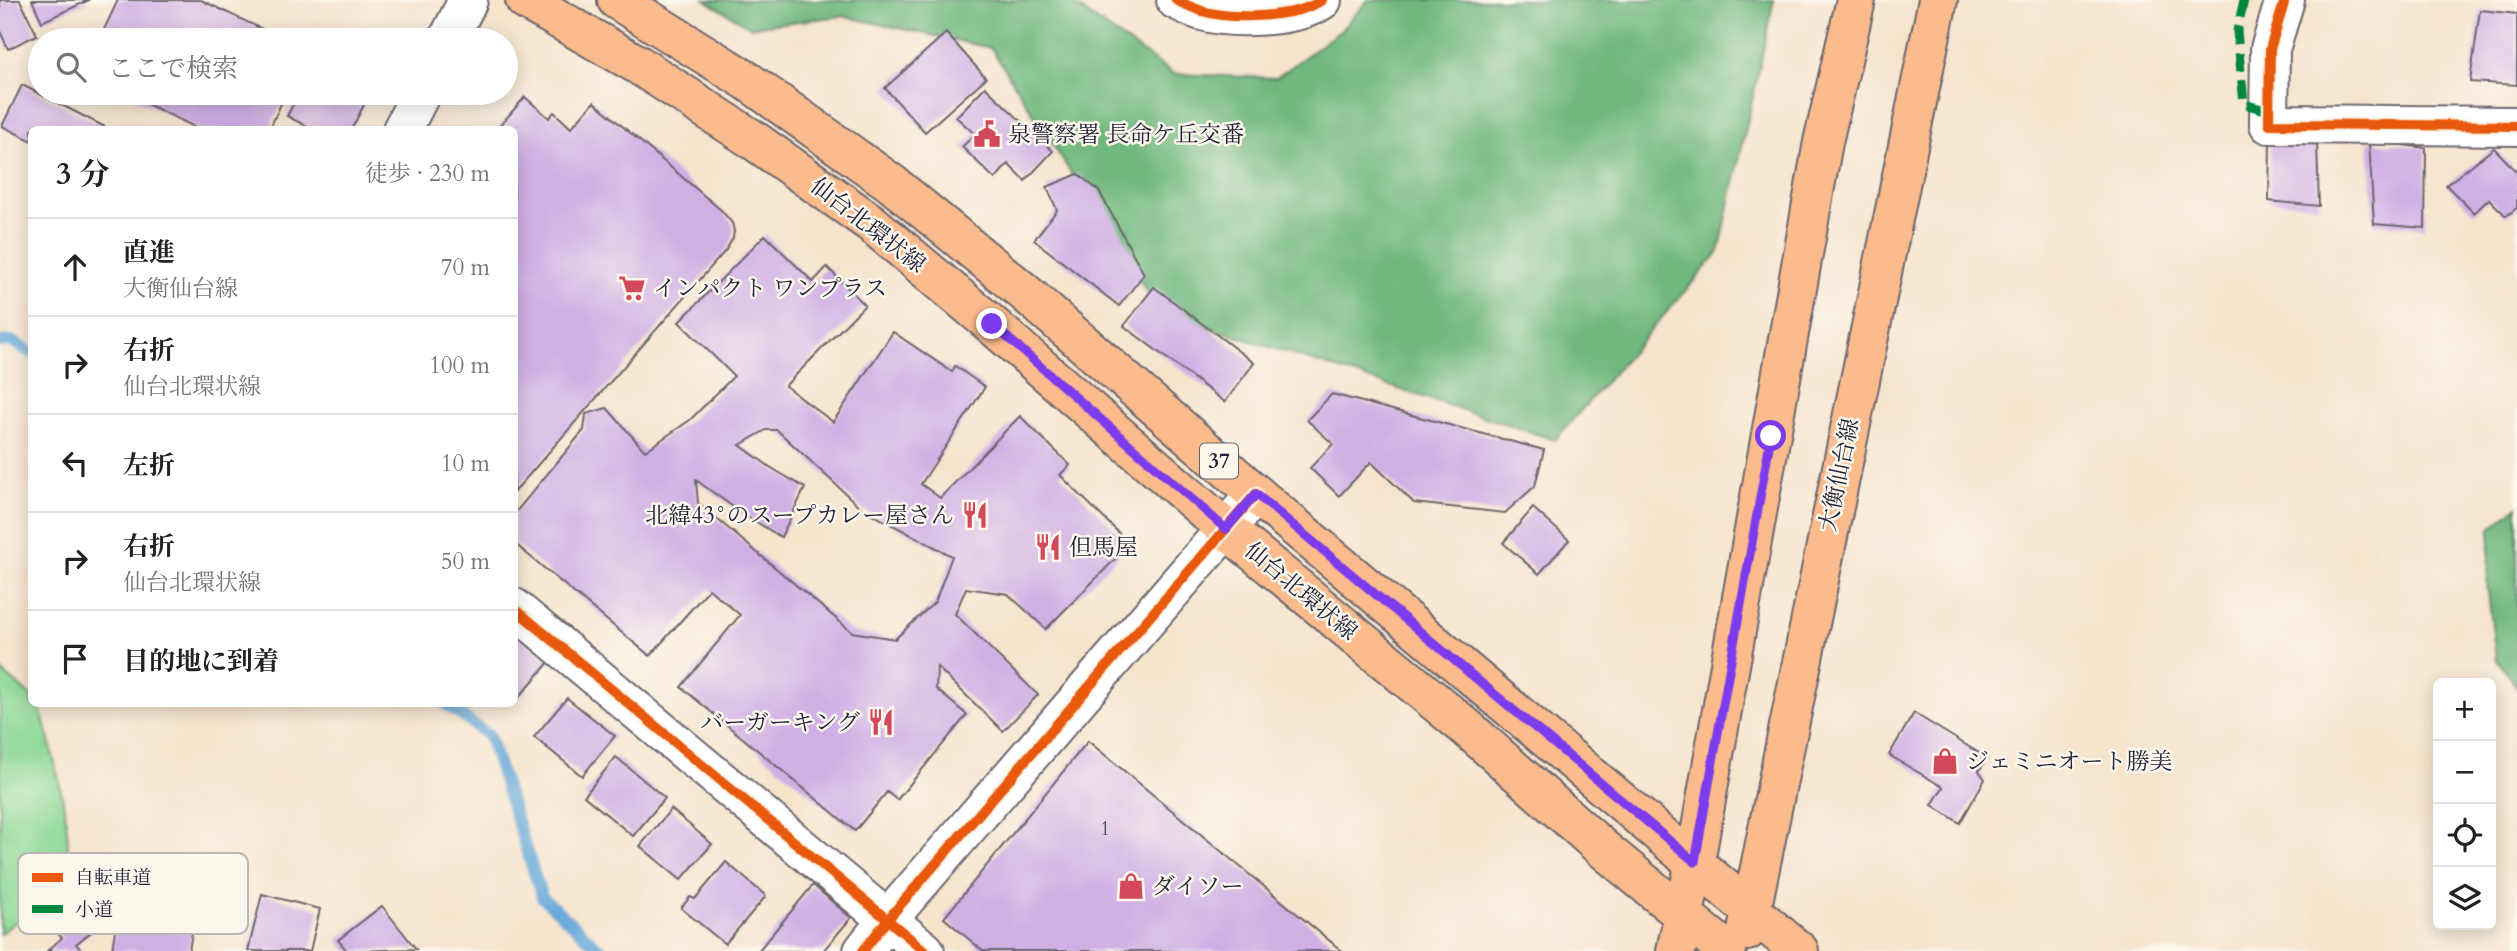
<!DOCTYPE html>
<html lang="ja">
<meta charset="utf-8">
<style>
:root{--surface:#fff;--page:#f2f2f2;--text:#222;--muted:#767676;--line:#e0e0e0}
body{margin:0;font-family:Cardo,"Noto Serif JP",serif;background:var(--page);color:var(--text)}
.controls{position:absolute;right:21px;bottom:21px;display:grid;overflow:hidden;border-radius:10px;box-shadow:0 4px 18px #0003}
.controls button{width:63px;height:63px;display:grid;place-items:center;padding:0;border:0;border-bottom:2px solid var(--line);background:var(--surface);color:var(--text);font:35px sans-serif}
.stop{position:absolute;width:21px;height:21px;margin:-16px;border:5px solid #7c3aed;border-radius:50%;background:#fff}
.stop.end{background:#7c3aed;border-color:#fff;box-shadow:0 2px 7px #0008}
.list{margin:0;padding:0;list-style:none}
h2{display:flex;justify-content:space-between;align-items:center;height:91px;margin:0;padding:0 28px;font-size:30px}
h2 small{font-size:23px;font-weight:400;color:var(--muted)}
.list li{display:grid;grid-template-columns:46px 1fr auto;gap:21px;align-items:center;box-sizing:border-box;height:98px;padding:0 28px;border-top:2px solid var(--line)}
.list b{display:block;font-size:26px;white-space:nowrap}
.list p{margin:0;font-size:23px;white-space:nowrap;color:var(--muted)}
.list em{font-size:23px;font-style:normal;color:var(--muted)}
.icon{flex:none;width:38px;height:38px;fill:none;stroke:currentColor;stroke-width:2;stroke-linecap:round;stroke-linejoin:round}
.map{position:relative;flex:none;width:2517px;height:951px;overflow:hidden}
.search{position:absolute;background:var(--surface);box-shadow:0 4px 18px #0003;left:28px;top:28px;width:490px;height:77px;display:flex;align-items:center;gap:18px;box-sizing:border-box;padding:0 24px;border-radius:38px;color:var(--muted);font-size:26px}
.panel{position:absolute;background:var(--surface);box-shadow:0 4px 18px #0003;left:28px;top:126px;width:490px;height:581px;border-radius:10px}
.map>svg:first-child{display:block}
</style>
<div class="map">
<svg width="2517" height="951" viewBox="0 0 2517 951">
<rect width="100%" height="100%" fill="#fbf7ec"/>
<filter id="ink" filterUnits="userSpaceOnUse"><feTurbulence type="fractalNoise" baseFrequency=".0143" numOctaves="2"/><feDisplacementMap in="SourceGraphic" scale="14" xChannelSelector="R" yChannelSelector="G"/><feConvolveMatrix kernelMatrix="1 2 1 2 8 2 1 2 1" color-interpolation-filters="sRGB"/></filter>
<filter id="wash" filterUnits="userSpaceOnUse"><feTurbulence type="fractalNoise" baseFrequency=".00686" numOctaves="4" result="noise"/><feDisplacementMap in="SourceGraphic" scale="28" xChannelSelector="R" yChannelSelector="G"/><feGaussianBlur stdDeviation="1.57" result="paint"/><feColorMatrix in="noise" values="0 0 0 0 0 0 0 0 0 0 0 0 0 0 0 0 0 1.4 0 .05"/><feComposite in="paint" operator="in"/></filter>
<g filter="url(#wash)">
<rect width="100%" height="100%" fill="#f6e4cd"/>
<path fill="#8ad794" stroke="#567c68" stroke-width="2" d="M0,670L31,696L32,704H39C49,742 85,855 58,886C45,902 17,920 0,934Z"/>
<g fill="#6fb87e" stroke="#486d5c" stroke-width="2">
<polygon points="705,0 1067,0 1174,74 1276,78 1341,30 1368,0 1774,0 1719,252 1555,440 1159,311 991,48 842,16 750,27"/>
<polygon points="2517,506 2517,687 2496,658 2487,585 2491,528"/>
</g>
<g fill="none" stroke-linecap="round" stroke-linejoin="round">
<g stroke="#62a6d7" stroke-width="12">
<polyline points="0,342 11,341 32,353"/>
<polyline points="446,704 489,736 542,897 602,951"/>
</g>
</g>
<g id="blocks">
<g fill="#d0afe5" fill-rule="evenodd">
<polygon points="0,0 20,0 37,35 8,49 0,31"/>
<polygon points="32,0 89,0 42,22"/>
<polygon points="118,0 201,0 285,40 99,40"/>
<polygon points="2480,10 2517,14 2517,85 2470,82"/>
<polygon points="946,33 986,78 925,132 885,88"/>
<polygon points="22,85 111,130 32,130 32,141 2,126"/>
<polygon points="985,87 1053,151 1025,181 1008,164 995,179 962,147 975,134 956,117"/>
<polygon points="124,93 286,93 269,130 201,130"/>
<polygon points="299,93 354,93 367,99 351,130 314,130 287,116"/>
<polygon points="525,97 549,118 554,112 571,128 594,102 722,211 732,223 734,231 733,238 726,250 514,492 514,130 496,130"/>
<polygon points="2270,140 2317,142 2319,206 2269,201"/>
<polygon points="2369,141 2426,148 2425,228 2374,224"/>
<polygon points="2494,148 2517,172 2517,208 2506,216 2489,199 2474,213 2446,185"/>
<polygon points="1078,174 1099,191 1144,274 1119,306 1034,240 1057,210 1047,187"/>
<path d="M765,235L813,282L827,267L865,305L785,386L833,422L893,332L952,372L955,366L985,387L921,484L940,498L1020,416L1070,465L1060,475L1130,544L1046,629L1008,594L966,588L955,614L1038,695L1003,731L937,667L936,689L967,715L897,800L887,792L855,831L681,687L740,615L709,589L650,656L514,543V514L584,430L586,414L607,408L645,451L690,420L734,376L679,322ZM766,430H777L862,509L952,556L935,602L895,639L852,632L698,503L696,480L740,512L781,537L805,488L770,467L740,445Z"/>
<polygon points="1154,287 1254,363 1225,402 1124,326"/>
<polygon points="1332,394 1544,450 1535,486 1505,513 1414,503 1371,462 1339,496 1310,468 1333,444 1307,420"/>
<polygon points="1533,508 1569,540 1539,574 1503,543"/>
<polygon points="514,631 550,661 514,703"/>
<polygon points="567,698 615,736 582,776 534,737"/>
<polygon points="1914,713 1987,758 1979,771 1985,779 1960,823 1932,805 1943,787 1889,755"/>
<polygon points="1088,741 1342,951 983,951 944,918"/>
<polygon points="616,757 665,798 633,836 584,796"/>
<polygon points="671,809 712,844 681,880 640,846"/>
<polygon points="726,862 766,896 725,944 681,908 690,897 695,899"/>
<polygon points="813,885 851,918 823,951 758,951"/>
<polygon points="262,894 320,909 310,951 248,951"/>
<polygon points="70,898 96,928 76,944 82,951 47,951 62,938 45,919"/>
<polygon points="382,906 416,949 347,951 338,940"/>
<polygon points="118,909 194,920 189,951 112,951"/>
</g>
</g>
</g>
<g filter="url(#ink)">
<use href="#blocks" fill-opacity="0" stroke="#6c666e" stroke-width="2"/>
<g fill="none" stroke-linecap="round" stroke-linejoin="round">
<defs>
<g id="minor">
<path d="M1176,0C1184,4 1193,8 1202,11C1232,20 1296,18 1322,0"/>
<polyline points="2285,0 2270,49 2269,124 2517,126"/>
<polyline points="448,40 468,0"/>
<polyline points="402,130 421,93"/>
<polyline points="514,608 925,951"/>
<polyline points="863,951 888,919 1256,494"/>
</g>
<g id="major">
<polyline points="525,0 637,64 752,139 871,223 991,324 1226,529 1467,728 1602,848 1727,951"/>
<polyline points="617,0 746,80 891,183 1023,291 1256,494 1799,951"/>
<polyline points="1747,931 1938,0"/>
<polyline points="1676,951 1695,862 1823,142 1856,0"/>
</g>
</defs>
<use href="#minor" stroke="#6c666e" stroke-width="42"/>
<use href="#major" stroke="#6c666e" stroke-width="42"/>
<use href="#minor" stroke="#fff" stroke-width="38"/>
<use href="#major" stroke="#fbbb8d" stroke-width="38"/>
<polyline stroke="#00873e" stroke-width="9" stroke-dasharray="18 9" stroke-linecap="butt" points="2244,0 2237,31 2244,104 2269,111"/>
<defs>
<g id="cycleway">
<path d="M1176,0C1184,4 1193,8 1202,11C1232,20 1296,18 1322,0"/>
<polyline points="2285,0 2270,49 2269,124 2517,126"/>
<polyline points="514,608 925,951"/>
<polyline points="863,951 888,919 1256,494"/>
</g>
</defs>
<use href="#cycleway" stroke="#fbf7ec" stroke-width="15"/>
<use href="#cycleway" stroke="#e8590c" stroke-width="10"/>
</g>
</g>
<g fill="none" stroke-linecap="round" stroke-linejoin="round" filter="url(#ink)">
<polyline stroke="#7c3aed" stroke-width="9" points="992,324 1226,529 1256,494 1695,862 1771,436"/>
</g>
<defs>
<symbol id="civic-bare" viewBox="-9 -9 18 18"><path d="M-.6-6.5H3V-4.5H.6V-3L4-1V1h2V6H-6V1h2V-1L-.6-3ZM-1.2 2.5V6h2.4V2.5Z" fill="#d1495b" stroke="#fbf7ec" stroke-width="2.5" paint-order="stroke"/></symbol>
<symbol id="supermarket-bare" viewBox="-9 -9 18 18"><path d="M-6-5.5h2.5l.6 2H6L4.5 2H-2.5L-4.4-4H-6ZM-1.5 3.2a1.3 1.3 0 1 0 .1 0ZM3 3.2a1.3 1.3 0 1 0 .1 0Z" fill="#d1495b" stroke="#fbf7ec" stroke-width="2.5" paint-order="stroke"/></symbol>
<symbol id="restaurant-bare" viewBox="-9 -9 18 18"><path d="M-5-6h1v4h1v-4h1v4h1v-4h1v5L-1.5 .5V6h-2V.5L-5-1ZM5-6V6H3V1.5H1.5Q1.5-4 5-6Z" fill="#d1495b" stroke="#fbf7ec" stroke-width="2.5" paint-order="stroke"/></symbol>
<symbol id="shop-bare" viewBox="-9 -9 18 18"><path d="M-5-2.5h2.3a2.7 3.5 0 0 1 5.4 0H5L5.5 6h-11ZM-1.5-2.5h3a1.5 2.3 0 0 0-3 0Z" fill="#d1495b" stroke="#fbf7ec" stroke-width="2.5" paint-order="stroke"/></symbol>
</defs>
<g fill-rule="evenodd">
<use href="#civic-bare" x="968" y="115" width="38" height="38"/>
<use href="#supermarket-bare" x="613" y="269" width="38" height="38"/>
<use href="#restaurant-bare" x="956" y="496" width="38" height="38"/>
<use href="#restaurant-bare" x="1029" y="528" width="38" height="38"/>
<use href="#restaurant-bare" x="862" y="703" width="38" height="38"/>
<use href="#shop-bare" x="1926" y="742" width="38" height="38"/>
<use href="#shop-bare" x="1112" y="867" width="38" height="38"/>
</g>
<g text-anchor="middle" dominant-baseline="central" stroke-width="5" stroke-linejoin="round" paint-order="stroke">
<g font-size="19" fill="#4e4566">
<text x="1105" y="829">1</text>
</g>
<rect fill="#fbf7ec" stroke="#636270" stroke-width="2" x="1200" y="443.5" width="38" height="35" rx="5"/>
<g font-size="21" font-weight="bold" fill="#22223b">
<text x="1219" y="461">37</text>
</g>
<g font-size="23" fill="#22223b" stroke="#fbf7ec" text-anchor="start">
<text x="1008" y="134">泉警察署 長命ケ丘交番</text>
<text x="653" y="288">インパクト ワンプラス</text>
<text x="954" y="515" text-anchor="end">北緯43°のスープカレー屋さん</text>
<text x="1069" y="547">但馬屋</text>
<text x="860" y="722" text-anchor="end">バーガーキング</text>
<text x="1966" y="761">ジェミニオート勝美</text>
<text x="1152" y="886">ダイソー</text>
</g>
<g font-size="23" fill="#22223b" stroke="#fbf7ec">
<text transform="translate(868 225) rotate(38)">仙台北環状線</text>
<text transform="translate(1839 475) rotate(-78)">大衡仙台線</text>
<text transform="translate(1301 591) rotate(40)">仙台北環状線</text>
</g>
</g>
<rect x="18" y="853" width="230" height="81" rx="10" fill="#fbf7ec" stroke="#bab7b7" stroke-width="2"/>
<rect x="32" y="873" width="31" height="9" fill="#e8590c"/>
<rect x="32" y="905" width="31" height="8" fill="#00873e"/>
<g font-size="19" fill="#22223b">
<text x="75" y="884">自転車道</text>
<text x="75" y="916">小道</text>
</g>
</svg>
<div class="controls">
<button>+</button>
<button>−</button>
<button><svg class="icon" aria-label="locate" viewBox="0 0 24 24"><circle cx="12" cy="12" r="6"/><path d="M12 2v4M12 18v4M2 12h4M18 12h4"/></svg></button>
<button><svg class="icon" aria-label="layers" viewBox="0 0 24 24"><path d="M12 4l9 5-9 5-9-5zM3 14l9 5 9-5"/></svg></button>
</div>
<div class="stop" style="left:1771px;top:436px"></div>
<div class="stop end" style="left:992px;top:324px"></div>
<div class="search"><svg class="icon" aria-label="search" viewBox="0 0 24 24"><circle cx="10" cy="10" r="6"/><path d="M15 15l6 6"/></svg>ここで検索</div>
<section class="panel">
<h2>3 分<small>徒歩 · 230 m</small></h2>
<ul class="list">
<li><svg class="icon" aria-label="ahead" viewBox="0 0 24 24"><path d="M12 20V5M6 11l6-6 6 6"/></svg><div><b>直進</b><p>大衡仙台線</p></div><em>70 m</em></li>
<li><svg class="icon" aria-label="right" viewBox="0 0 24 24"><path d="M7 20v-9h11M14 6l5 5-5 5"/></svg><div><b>右折</b><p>仙台北環状線</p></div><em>100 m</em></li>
<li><svg class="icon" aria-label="left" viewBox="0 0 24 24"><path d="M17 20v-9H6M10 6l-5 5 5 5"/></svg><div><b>左折</b></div><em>10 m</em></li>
<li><svg class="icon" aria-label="right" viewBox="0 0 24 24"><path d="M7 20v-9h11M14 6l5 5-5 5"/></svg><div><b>右折</b><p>仙台北環状線</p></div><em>50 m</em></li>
<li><svg class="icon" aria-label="arrive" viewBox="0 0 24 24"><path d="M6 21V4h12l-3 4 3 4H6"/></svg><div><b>目的地に到着</b></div></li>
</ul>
</section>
</div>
